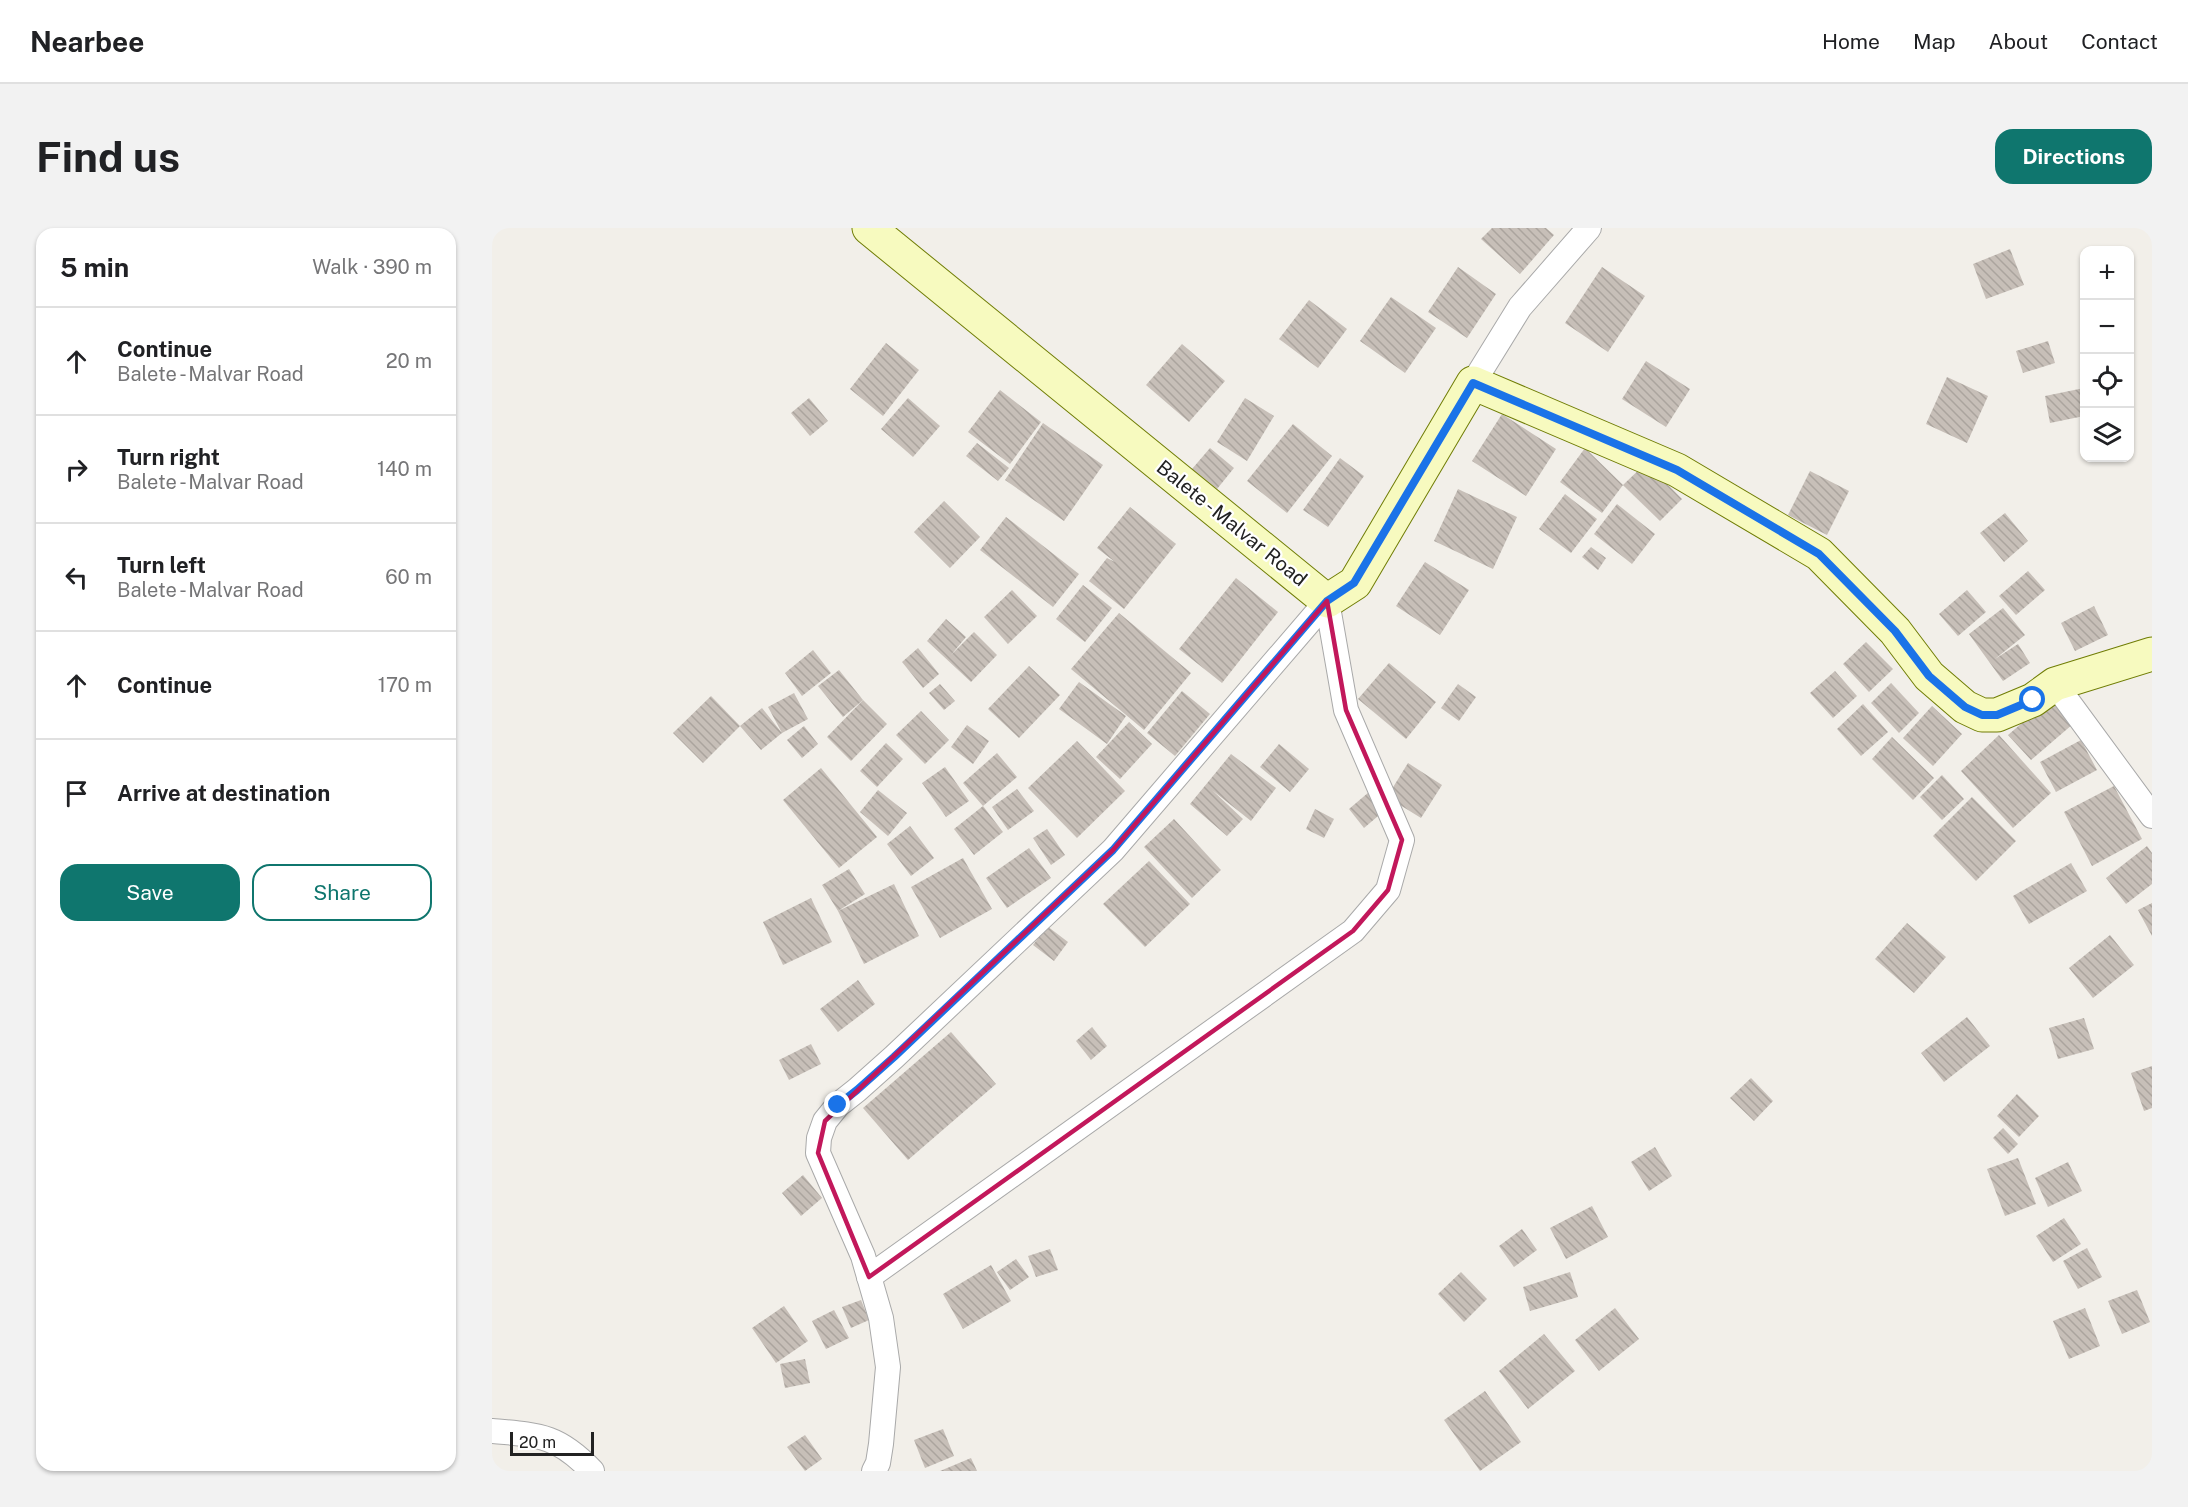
<!DOCTYPE html>
<meta charset="utf-8">
<style>
:root{--surface:#fff;--page:#f2f2f2;--text:#202124;--muted:#757577;--line:#e0e0e0;--accent:#0f766e}
body{margin:0;font-family:"Public Sans",sans-serif;background:var(--page);color:var(--text)}
.controls{position:absolute;right:18px;top:18px;display:grid;overflow:hidden;border-radius:12px;box-shadow:0 2px 4px #0004}
.controls button{width:54px;height:54px;display:grid;place-items:center;padding:0;border:0;border-bottom:2px solid var(--line);background:var(--surface);color:var(--text);font:30px sans-serif}
.scale{position:absolute;left:18px;bottom:15px;width:84px;box-sizing:border-box;padding-left:6px;border:3px solid #222;border-top:0;font-size:16px;line-height:21px;white-space:nowrap;color:#222;-webkit-text-stroke:4px #fff;paint-order:stroke}
.stop{position:absolute;width:18px;height:18px;margin:-14px;border:4px solid #1a73e8;border-radius:50%;background:#fff}
.stop.end{background:#1a73e8;border-color:#fff;box-shadow:0 2px 6px #0008}
.list{margin:0;padding:0;list-style:none}
h2{display:flex;justify-content:space-between;align-items:center;height:78px;margin:0;padding:0 24px;font-size:26px}
h2 small{font-size:20px;font-weight:400;color:var(--muted)}
.list li{display:grid;grid-template-columns:39px 1fr auto;gap:18px;align-items:center;box-sizing:border-box;height:108px;padding:0 24px;border-top:2px solid var(--line)}
.list b{display:block;font-size:22px;white-space:nowrap}
.list p{margin:0;font-size:20px;white-space:nowrap;color:var(--muted)}
.list em{font-size:20px;font-style:normal;color:var(--muted)}
.actions{display:flex;gap:12px;padding:18px 24px}
.actions a{flex:1;padding:14px 0;border:2px solid var(--accent);border-radius:18px;text-align:center;font-size:21px;color:var(--accent)}
.actions .main{background:var(--accent);color:#fff}
.icon{flex:none;width:33px;height:33px;fill:none;stroke:currentColor;stroke-width:2;stroke-linecap:round;stroke-linejoin:round}
.map{position:relative;flex:none;width:1660px;height:1243px;overflow:hidden;border-radius:18px}
header{display:flex;align-items:center;gap:36px;box-sizing:border-box;height:84px;padding:0 30px;background:var(--surface);border-bottom:2px solid var(--line)}
header strong{font-size:28px}
nav{display:flex;gap:33px;margin-inline-start:auto;font-size:21px}
.intro{display:flex;align-items:center;justify-content:space-between;box-sizing:border-box;height:144px;padding:0 36px}
h1{margin:0;font-size:42px}
.button{padding:15px 27px;border-radius:18px;background:var(--accent);color:#fff;font-size:21px;font-weight:700}
main{display:flex;gap:36px;padding:0 36px}
aside{flex:1;background:var(--surface);border-radius:18px;box-shadow:0 2px 4px #0004}
.map>svg:first-child{display:block}
</style>
<header>
<strong>Nearbee</strong>
<nav><a>Home</a><a>Map</a><a>About</a><a>Contact</a></nav>
</header>
<div class="intro"><h1>Find us</h1><a class="button">Directions</a></div>
<main>
<aside>
<h2>5 min<small>Walk · 390 m</small></h2>
<ul class="list">
<li><svg class="icon" aria-label="ahead" viewBox="0 0 24 24"><path d="M12 20V5M6 11l6-6 6 6"/></svg><div><b>Continue</b><p>Balete - Malvar Road</p></div><em>20 m</em></li>
<li><svg class="icon" aria-label="right" viewBox="0 0 24 24"><path d="M7 20v-9h11M14 6l5 5-5 5"/></svg><div><b>Turn right</b><p>Balete - Malvar Road</p></div><em>140 m</em></li>
<li><svg class="icon" aria-label="left" viewBox="0 0 24 24"><path d="M17 20v-9H6M10 6l-5 5 5 5"/></svg><div><b>Turn left</b><p>Balete - Malvar Road</p></div><em>60 m</em></li>
<li><svg class="icon" aria-label="ahead" viewBox="0 0 24 24"><path d="M12 20V5M6 11l6-6 6 6"/></svg><div><b>Continue</b></div><em>170 m</em></li>
<li><svg class="icon" aria-label="arrive" viewBox="0 0 24 24"><path d="M6 21V4h12l-3 4 3 4H6"/></svg><div><b>Arrive at destination</b></div></li>
</ul>
<div class="actions"><a class="main">Save</a><a>Share</a></div>
</aside>
<div class="map">
<svg width="1660" height="1243" viewBox="0 0 1660 1243">
<defs>
<pattern id="building-back-hatch" width="6" height="6" patternUnits="userSpaceOnUse" patternTransform="scale(1.5)"><rect width="6" height="6" fill="#c7bfb8"/><path d="M-1 5l2 2M0 0l6 6M5-1l2 2" fill="none" stroke="#aba49e"/></pattern>
</defs>
<rect width="100%" height="100%" fill="#f2efe9"/>
<g fill="url(#building-back-hatch)">
<polygon points="1000,0 1054,0 1062,7 1028,46 989,11"/>
<polygon points="1518,21 1532,57 1494,71 1481,36"/>
<polygon points="966,39 1004,66 975,110 936,84"/>
<polygon points="1110,39 1153,68 1116,124 1073,95"/>
<polygon points="899,69 944,100 913,145 868,113"/>
<polygon points="817,72 855,101 826,140 787,111"/>
<polygon points="1556,113 1563,135 1531,145 1524,123"/>
<polygon points="394,115 427,142 391,188 358,161"/>
<polygon points="690,116 733,153 697,194 654,157"/>
<polygon points="1154,133 1198,161 1174,199 1130,171"/>
<polygon points="1455,149 1496,168 1475,215 1434,196"/>
<polygon points="1592,160 1592,188 1558,195 1553,168"/>
<polygon points="508,162 549,194 518,236 476,204"/>
<polygon points="317,170 336,193 318,208 299,185"/>
<polygon points="416,170 448,198 421,229 389,201"/>
<polygon points="753,170 782,188 755,233 725,214"/>
<polygon points="1010,186 1064,221 1034,268 980,233"/>
<polygon points="551,195 611,237 572,293 513,252"/>
<polygon points="801,196 840,228 795,285 755,253"/>
<polygon points="485,215 517,240 506,253 474,228"/>
<polygon points="718,220 742,240 725,261 700,241"/>
<polygon points="1093,220 1131,257 1110,285 1068,254"/>
<polygon points="848,230 872,248 836,299 811,282"/>
<polygon points="1154,235 1190,271 1168,293 1131,257"/>
<polygon points="1318,243 1357,263 1335,307 1296,287"/>
<polygon points="966,261 1025,289 1001,341 942,313"/>
<polygon points="1073,266 1105,291 1079,325 1047,301"/>
<polygon points="452,273 488,309 458,340 422,304"/>
<polygon points="1125,276 1163,306 1140,336 1102,306"/>
<polygon points="638,279 684,316 632,381 597,353 615,330 623,334 605,320"/>
<polygon points="1513,285 1536,313 1512,334 1488,305"/>
<polygon points="514,289 587,346 561,379 488,322"/>
<polygon points="1099,319 1114,330 1106,342 1090,329"/>
<polygon points="933,334 977,362 948,407 904,378"/>
<polygon points="1536,343 1553,362 1524,387 1507,368"/>
<polygon points="744,350 786,384 730,455 687,421"/>
<polygon points="591,357 620,380 593,414 564,391"/>
<polygon points="520,362 545,388 516,416 492,389"/>
<polygon points="1475,362 1494,384 1466,408 1447,386"/>
<polygon points="1602,378 1616,407 1583,423 1569,395"/>
<polygon points="1511,380 1533,407 1503,431 1526,416 1538,435 1511,453 1477,406"/>
<polygon points="627,385 699,445 652,502 579,441"/>
<polygon points="454,391 474,409 459,427 482,404 505,427 479,454 435,413"/>
<polygon points="1374,414 1401,441 1377,464 1351,436"/>
<polygon points="426,420 447,446 431,460 410,434"/>
<polygon points="321,422 339,445 310,468 293,445"/>
<polygon points="897,435 944,474 914,511 866,471"/>
<polygon points="537,438 568,467 527,510 496,481"/>
<polygon points="347,442 371,472 351,489 326,458"/>
<polygon points="1343,443 1365,468 1341,490 1318,465"/>
<polygon points="587,454 634,488 615,516 567,481"/>
<polygon points="1399,455 1427,485 1407,505 1379,475"/>
<polygon points="448,456 463,473 452,482 437,465"/>
<polygon points="966,456 984,469 967,493 949,480"/>
<polygon points="690,463 718,486 683,528 655,505"/>
<polygon points="302,465 316,491 290,505 269,522 248,498 270,480 290,505 276,479"/>
<polygon points="219,468 248,498 211,535 181,505"/>
<polygon points="1558,471 1581,496 1539,532 1516,507"/>
<polygon points="371,472 395,496 359,533 335,509"/>
<polygon points="1371,476 1396,504 1369,528 1345,501"/>
<polygon points="1440,478 1470,506 1441,538 1411,510"/>
<polygon points="429,483 457,512 433,536 404,507"/>
<polygon points="637,494 660,516 628,551 604,529"/>
<polygon points="475,497 497,513 481,536 459,519"/>
<polygon points="312,498 326,516 310,530 295,512"/>
<polygon points="1507,507 1559,565 1521,600 1469,543"/>
<polygon points="1400,509 1442,550 1421,572 1380,531"/>
<polygon points="1589,512 1605,542 1564,564 1548,534"/>
<polygon points="585,513 633,563 585,610 536,560"/>
<polygon points="394,515 411,531 385,559 368,543"/>
<polygon points="787,516 817,541 798,564 768,539"/>
<polygon points="505,525 525,549 491,578 471,555"/>
<polygon points="739,526 784,560 759,593 720,562 751,591 735,608 698,576"/>
<polygon points="916,535 950,557 929,590 895,569"/>
<polygon points="453,539 477,573 454,589 430,555"/>
<polygon points="329,540 385,609 347,640 291,572"/>
<polygon points="1450,547 1472,571 1450,592 1428,569"/>
<polygon points="1622,558 1650,611 1600,638 1572,584"/>
<polygon points="525,561 542,583 516,602 500,579"/>
<polygon points="386,562 415,585 396,608 368,584"/>
<polygon points="877,564 892,583 872,600 857,581"/>
<polygon points="1480,569 1524,613 1484,653 1441,608"/>
<polygon points="491,578 511,604 482,627 462,601"/>
<polygon points="823,581 842,591 832,610 814,601"/>
<polygon points="682,591 729,642 700,670 652,619"/>
<polygon points="418,598 442,630 419,648 395,616"/>
<polygon points="555,601 573,627 559,637 541,610"/>
<polygon points="1655,618 1660,625 1660,656 1634,676 1614,650"/>
<polygon points="537,620 559,650 515,680 494,650"/>
<polygon points="471,630 500,681 448,710 419,659"/>
<polygon points="657,633 698,676 653,719 611,676"/>
<polygon points="1579,635 1595,663 1537,696 1521,668"/>
<polygon points="357,641 373,666 346,683 402,656 427,708 372,736 346,683 330,657"/>
<polygon points="319,670 340,714 291,737 271,694"/>
<polygon points="1660,675 1660,708 1646,682"/>
<polygon points="1415,695 1454,729 1422,765 1383,731"/>
<polygon points="555,698 576,714 562,733 541,717"/>
<polygon points="1618,707 1642,737 1601,770 1577,740"/>
<polygon points="366,752 383,776 346,804 328,781"/>
<polygon points="1475,789 1498,818 1452,854 1429,825"/>
<polygon points="1592,790 1602,821 1566,831 1557,800"/>
<polygon points="600,799 615,818 599,832 584,813"/>
<polygon points="459,804 504,856 416,932 371,880"/>
<polygon points="319,816 329,836 297,852 287,832"/>
<polygon points="1660,838 1660,880 1652,883 1639,845"/>
<polygon points="1259,850 1281,873 1262,893 1238,870"/>
<polygon points="1525,866 1547,888 1527,909 1505,888"/>
<polygon points="1511,900 1526,916 1516,926 1501,910"/>
<polygon points="1163,919 1180,948 1157,963 1139,934"/>
<polygon points="1526,930 1544,976 1513,988 1495,941"/>
<polygon points="1576,934 1590,963 1556,979 1543,950"/>
<polygon points="311,947 330,970 309,988 290,965"/>
<polygon points="1100,978 1116,1009 1074,1031 1058,1000"/>
<polygon points="1572,990 1589,1016 1561,1034 1544,1008"/>
<polygon points="1030,1001 1045,1022 1022,1039 1007,1018"/>
<polygon points="1595,1020 1610,1049 1586,1061 1571,1033"/>
<polygon points="558,1021 566,1042 544,1049 536,1028"/>
<polygon points="524,1031 537,1049 518,1062 505,1044"/>
<polygon points="499,1037 519,1073 471,1101 451,1066"/>
<polygon points="969,1044 995,1071 972,1094 946,1066"/>
<polygon points="1078,1044 1086,1069 1038,1083 1031,1059"/>
<polygon points="1645,1062 1658,1094 1630,1106 1616,1073"/>
<polygon points="369,1072 377,1092 359,1100 350,1079"/>
<polygon points="292,1078 316,1113 284,1135 260,1100"/>
<polygon points="1123,1080 1147,1111 1107,1143 1083,1112"/>
<polygon points="1593,1080 1608,1118 1577,1131 1561,1093"/>
<polygon points="342,1082 357,1110 334,1121 320,1093"/>
<polygon points="1052,1106 1083,1143 1036,1181 1007,1143"/>
<polygon points="313,1131 318,1155 293,1160 288,1136"/>
<polygon points="993,1163 1029,1214 988,1243 952,1192"/>
<polygon points="451,1201 462,1228 433,1240 422,1212"/>
<polygon points="313,1207 330,1231 313,1243 295,1219"/>
<polygon points="479,1230 485,1243 448,1243"/>
</g>
<g fill="none" stroke-linecap="round" stroke-linejoin="round">
<defs>
<g id="minor">
<polyline points="981,155 1028,79 1097,0"/>
<polyline points="1563,456 1660,588"/>
<polyline points="377,1049 861,703 896,662 910,612 854,482 835,373"/>
<path d="M0,1203C47,1207 66,1207 100,1243"/>
<polyline points="382,1243 386,1235 389,1216 396,1139 389,1090 371,1028 326,925 327,910 333,893 346,877 365,862 402,829 621,622 835,373"/>
</g>
<polyline id="secondary" points="377,0 835,373 863,355 981,155 1185,242 1327,326 1403,403 1437,448 1473,479 1490,487 1505,487 1541,472 1563,456 1660,426"/>
</defs>
<use href="#minor" stroke="#a9a9a9" stroke-width="26"/>
<use href="#secondary" stroke="#707d05" stroke-width="35"/>
<use href="#minor" stroke="#fff" stroke-width="24"/>
<use href="#secondary" stroke="#f7fabf" stroke-width="33"/>
</g>
<g fill="none" stroke-linecap="round" stroke-linejoin="round">
<polyline stroke="#1a73e8" stroke-width="8" points="346,877 365,862 402,829 621,622 835,373 862,355 981,155 1185,242 1327,326 1403,403 1437,448 1473,479 1490,487 1505,487 1541,472"/>
</g>
<path fill="none" stroke="#c2185b" stroke-width="4.5" stroke-linejoin="round" d="M835,373L854,482L910,612L896,662L861,703L377,1049L326,925L333,893L621,622Z"/>
<g text-anchor="middle" dominant-baseline="central" stroke-width="4.5" stroke-linejoin="round" paint-order="stroke">
<g font-size="20" fill="#222" stroke="#fff">
<text transform="translate(740 295) rotate(39)">Balete - Malvar Road</text>
</g>
</g>
</svg>
<div class="controls">
<button>+</button>
<button>−</button>
<button><svg class="icon" aria-label="locate" viewBox="0 0 24 24"><circle cx="12" cy="12" r="6"/><path d="M12 2v4M12 18v4M2 12h4M18 12h4"/></svg></button>
<button><svg class="icon" aria-label="layers" viewBox="0 0 24 24"><path d="M12 4l9 5-9 5-9-5zM3 14l9 5 9-5"/></svg></button>
</div>
<div class="scale">20 m</div>
<div class="stop" style="left:1541px;top:472px"></div>
<div class="stop end" style="left:346px;top:877px"></div>
</div>
</main>
